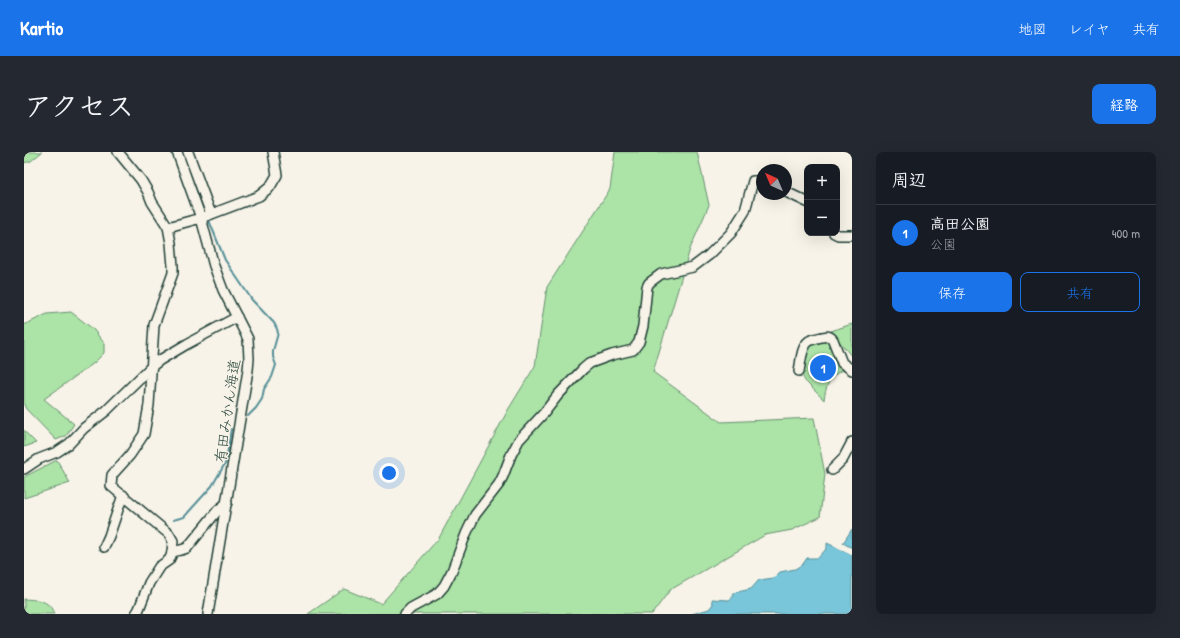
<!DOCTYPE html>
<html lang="ja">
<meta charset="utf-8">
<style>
:root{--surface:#171b24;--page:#242831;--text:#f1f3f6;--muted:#9ea1a6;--line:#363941;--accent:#1a73e8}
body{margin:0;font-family:"Patrick Hand","Klee One",sans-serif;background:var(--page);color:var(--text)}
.controls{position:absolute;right:12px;top:12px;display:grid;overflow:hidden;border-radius:8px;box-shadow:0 4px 16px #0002}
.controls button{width:36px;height:36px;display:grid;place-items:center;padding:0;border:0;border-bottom:1px solid var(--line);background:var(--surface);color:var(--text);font:20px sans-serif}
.compass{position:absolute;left:732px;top:12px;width:36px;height:36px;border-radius:50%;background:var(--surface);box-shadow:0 4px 16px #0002;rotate:316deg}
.you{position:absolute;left:365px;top:321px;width:14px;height:14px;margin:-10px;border:3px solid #fff;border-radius:50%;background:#1a73e8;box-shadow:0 0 0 6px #1a73e833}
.badge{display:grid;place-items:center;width:26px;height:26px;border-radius:50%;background:var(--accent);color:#fff;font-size:13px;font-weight:700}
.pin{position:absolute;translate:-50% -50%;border:2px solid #fff;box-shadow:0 1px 4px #0006}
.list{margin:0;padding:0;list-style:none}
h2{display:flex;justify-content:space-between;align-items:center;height:52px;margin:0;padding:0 16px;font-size:17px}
h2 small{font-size:13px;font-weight:400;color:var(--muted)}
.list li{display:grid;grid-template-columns:26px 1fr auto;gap:12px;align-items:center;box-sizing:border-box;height:56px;padding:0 16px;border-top:1px solid var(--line)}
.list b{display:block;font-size:15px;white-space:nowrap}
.list p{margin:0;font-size:13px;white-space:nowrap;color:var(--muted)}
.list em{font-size:13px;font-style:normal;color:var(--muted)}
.actions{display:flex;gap:8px;padding:12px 16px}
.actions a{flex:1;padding:9px 0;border:1px solid var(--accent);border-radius:8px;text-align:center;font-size:14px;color:var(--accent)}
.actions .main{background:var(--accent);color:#fff}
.map{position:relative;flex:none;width:828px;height:462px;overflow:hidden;border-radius:8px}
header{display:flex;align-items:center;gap:24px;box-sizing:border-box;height:56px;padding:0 20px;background:var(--accent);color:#fff}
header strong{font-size:19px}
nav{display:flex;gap:22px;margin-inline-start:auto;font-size:14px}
.intro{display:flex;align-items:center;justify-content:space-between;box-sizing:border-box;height:96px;padding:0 24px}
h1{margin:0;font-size:28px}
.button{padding:10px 18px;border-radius:8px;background:var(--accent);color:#fff;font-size:14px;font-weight:700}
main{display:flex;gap:24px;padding:0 24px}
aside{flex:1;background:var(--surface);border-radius:8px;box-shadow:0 4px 16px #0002}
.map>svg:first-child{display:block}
</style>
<header>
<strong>Kartio</strong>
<nav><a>地図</a><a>レイヤ</a><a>共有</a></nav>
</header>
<div class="intro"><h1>アクセス</h1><a class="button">経路</a></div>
<main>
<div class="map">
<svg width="828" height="462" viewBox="0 0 828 462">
<rect width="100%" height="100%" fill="#f7f3e8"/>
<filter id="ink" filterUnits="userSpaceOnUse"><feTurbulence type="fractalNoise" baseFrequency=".025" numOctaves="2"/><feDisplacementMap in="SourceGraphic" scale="8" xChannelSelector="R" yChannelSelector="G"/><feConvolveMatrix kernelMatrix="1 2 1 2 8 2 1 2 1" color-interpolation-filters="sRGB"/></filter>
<g filter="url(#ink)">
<g fill="#ace3a7" stroke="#66906e">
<polygon points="0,0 18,0 7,9 0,11"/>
<polygon points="591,0 673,0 685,53 666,97 629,220 697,270 790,266 801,322 796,365 768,378 741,383 646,438 628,462 284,462 320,437 357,452 415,386 484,258 511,214 523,135 586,37"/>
<polygon points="47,160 69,177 80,191 80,201 70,211 20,247 50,272 42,284 32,288 2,257 0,253 0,173 23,162"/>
<polygon points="828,172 828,205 807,179"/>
<path d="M803,185L823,216C807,222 802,232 800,248L781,229L777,221L782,195Z"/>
<polygon points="0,278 2,281 12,291 0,295"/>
<polygon points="33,308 46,331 0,346 0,325"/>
<path d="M0,447C13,448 25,447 30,462H0Z"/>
</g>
<g fill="#79c5d9" stroke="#558f97">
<polygon points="828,377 828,396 819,391"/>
<polygon points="803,391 828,403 828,462 668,462 685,457 689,452 688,447 705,448 710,444 709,441 727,437 735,428 750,426 756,420 771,417 779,412 783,406 794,406 803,396"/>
</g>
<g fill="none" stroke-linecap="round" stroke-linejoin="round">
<g stroke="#558f97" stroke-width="2">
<polyline points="159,0 182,62"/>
<polyline points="184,66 201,108 228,148 250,171 253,177 254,181 249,199 249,205 252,213 248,225 240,237 238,247 232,256 224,264"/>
<polyline points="149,368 160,365 188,334 202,310 207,277"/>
</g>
<defs>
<g id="minor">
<polyline points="94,0 117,28 124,40 128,50 144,75 147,91 149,114 149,121 130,173 125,253 120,282 106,303 88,323 87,334 145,382 149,389 148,400 147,404 145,408 135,415 125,431 115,457 112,462"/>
<polyline points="153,0 177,66 190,114 199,138 220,179 224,187 225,207 224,218 184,462"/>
<polyline points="164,0 187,62"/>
<polyline points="762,40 783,50"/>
<polyline points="144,75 177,66 235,44 246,35 253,23 249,0"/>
<polyline points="810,81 814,83 828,83"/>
<path d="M775,219C777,210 777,195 785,189C789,187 794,186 798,185C803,184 806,183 809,188L818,211L828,218"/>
<polyline points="0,317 15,307 33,300 45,292 60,276 82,259 127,215 136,208 163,192 213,165"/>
<polyline points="808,318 819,307 828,290"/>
<polyline points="80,395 85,384 99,343"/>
<polyline points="148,400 157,398 163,396 194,358 203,351"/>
<polyline points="381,462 387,456 413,442 420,434 428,419 442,382 451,363 475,332 479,324 487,303 495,288 520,261 534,243 559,217 566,211 588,203 609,198 615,190 619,174 623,135 625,131 637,122 669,115 685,103 707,81 721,59 729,29 738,29"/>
</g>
</defs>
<use href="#minor" stroke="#1f3d34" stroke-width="12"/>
<use href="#minor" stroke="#f7f3e8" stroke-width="9"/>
</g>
</g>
<g text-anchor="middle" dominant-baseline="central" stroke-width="3" stroke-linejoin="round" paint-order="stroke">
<g font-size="15" fill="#1f3d34" stroke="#f7f3e8">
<text transform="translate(203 259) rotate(-82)">有田みかん海道</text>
</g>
</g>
</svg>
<div class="controls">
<button>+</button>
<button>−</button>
</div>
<svg class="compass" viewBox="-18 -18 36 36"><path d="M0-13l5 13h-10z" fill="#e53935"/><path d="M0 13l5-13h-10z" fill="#9ea1a6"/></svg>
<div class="you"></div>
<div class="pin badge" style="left:799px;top:216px">1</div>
</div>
<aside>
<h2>周辺<small></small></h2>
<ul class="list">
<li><span class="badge">1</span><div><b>高田公園</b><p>公園</p></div><em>400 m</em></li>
</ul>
<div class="actions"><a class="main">保存</a><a>共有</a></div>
</aside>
</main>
